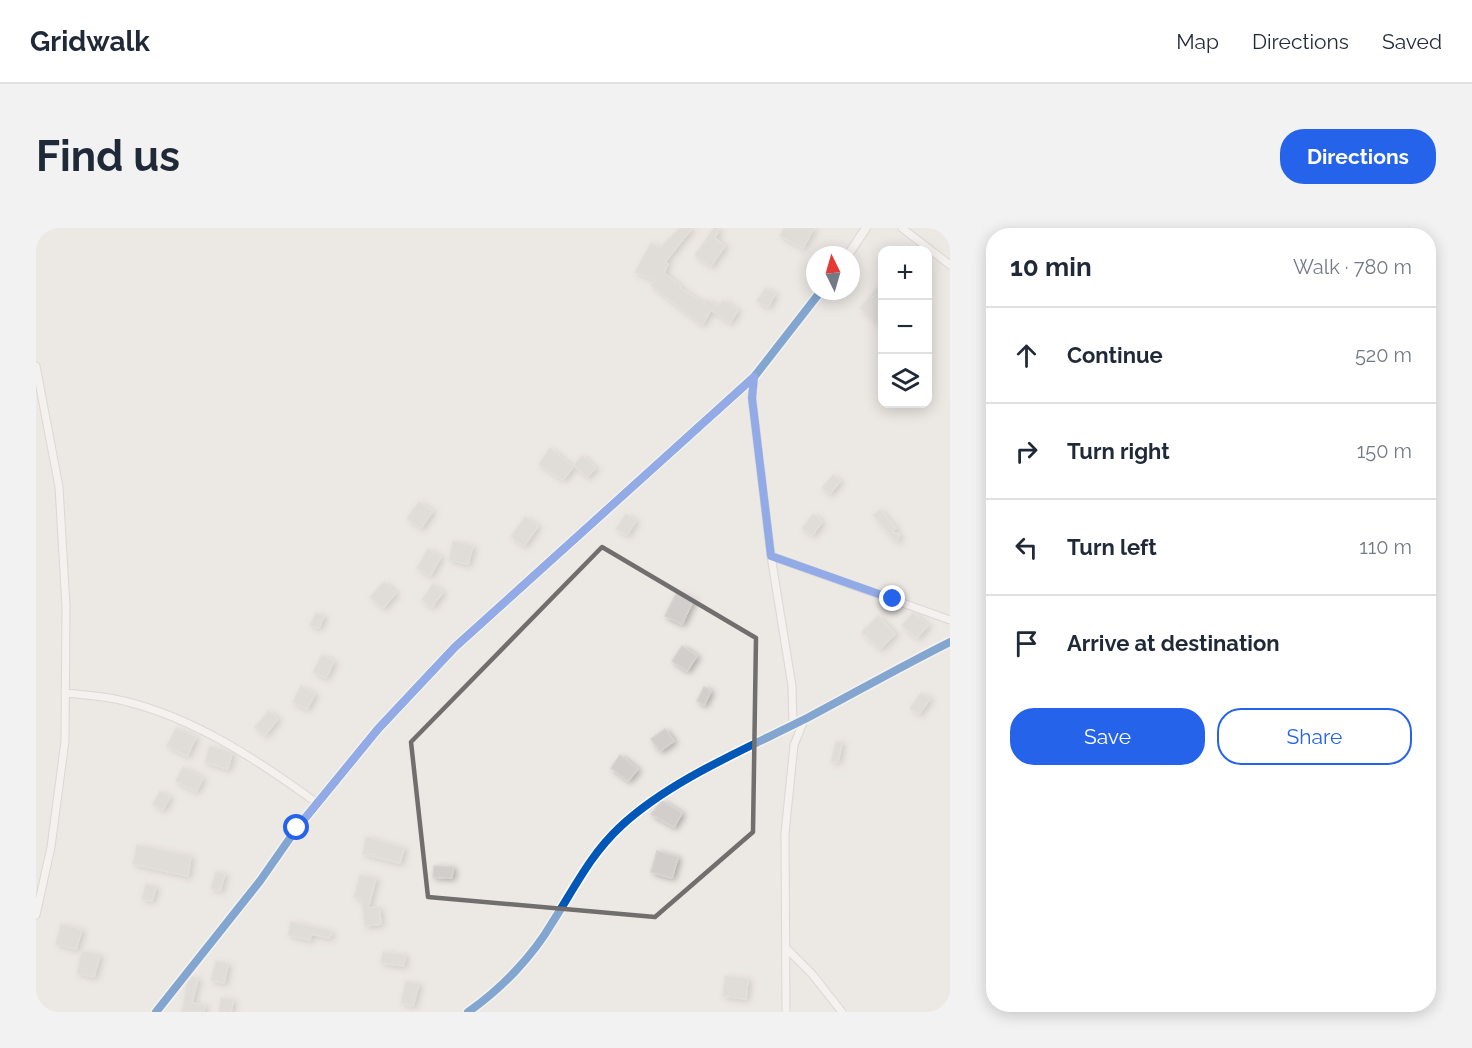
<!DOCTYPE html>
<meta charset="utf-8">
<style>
:root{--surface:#fff;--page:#f2f2f3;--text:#1f2937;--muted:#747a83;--line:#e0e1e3;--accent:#2563eb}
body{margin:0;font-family:Raleway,sans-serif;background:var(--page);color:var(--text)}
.controls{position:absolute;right:18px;top:18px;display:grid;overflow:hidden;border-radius:12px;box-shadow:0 3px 15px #0003}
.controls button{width:54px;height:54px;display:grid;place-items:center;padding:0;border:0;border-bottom:2px solid var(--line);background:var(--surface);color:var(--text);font:30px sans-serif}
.compass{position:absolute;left:770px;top:18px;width:54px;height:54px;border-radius:50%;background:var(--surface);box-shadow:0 3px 15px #0003;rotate:355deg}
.stop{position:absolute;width:18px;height:18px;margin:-14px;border:4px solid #2563eb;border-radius:50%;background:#fff}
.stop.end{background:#2563eb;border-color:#fff;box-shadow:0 2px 6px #0008}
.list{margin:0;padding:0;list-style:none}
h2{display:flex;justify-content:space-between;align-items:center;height:78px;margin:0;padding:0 24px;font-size:26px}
h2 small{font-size:20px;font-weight:400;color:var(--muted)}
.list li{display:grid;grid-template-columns:39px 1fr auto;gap:18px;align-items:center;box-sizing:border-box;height:96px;padding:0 24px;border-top:2px solid var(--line)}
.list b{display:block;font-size:22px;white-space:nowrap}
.list em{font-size:20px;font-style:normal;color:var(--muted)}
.actions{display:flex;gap:12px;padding:18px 24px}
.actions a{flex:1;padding:14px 0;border:2px solid var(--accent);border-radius:24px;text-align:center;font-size:21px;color:var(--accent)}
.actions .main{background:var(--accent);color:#fff}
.icon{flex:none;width:33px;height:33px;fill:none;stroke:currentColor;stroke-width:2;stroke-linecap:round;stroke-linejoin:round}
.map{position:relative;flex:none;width:914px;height:784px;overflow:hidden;border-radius:24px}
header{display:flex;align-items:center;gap:36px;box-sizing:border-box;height:84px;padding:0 30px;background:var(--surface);border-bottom:2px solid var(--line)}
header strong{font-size:28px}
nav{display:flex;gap:33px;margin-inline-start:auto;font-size:21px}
.intro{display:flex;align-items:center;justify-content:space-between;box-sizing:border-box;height:144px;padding:0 36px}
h1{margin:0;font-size:42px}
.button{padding:15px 27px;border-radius:24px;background:var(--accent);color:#fff;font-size:21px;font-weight:700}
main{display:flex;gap:36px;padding:0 36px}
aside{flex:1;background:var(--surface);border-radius:24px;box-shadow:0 3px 15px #0003}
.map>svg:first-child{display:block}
</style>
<header>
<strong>Gridwalk</strong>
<nav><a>Map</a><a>Directions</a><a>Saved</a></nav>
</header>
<div class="intro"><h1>Find us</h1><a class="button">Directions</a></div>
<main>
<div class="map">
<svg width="914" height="784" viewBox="0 0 914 784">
<defs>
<filter id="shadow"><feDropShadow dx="3" dy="2" stdDeviation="3" flood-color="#0004"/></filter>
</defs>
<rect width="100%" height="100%" fill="#ece8e4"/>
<g fill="#d1cecb" stroke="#d7d4d0" stroke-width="1.5" filter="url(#shadow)">
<polygon points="644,0 656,0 629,34 632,36 628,45 645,58 644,60 669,76 671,72 682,79 687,72 702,82 694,95 675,82 666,97 615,57 619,52 599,44 615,15 624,20"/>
<polygon points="678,0 683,0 679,10 689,18 675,38 659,27"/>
<polygon points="748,0 778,0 767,20 744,8"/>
<polygon points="846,54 846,99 824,80"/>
<polygon points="729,60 739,66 732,79 721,73"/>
<polygon points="514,220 537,239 527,252 503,236"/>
<polygon points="546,228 560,240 551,249 538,237"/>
<polygon points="797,247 804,253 794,266 786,260"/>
<polygon points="383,274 397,283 385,300 371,290"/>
<polygon points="844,282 860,300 856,304 864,306 861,314 837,287"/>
<polygon points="590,286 600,293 591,307 580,301"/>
<polygon points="777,286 786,294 776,307 766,300"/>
<polygon points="489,289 502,298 488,318 475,308"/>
<polygon points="417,313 437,318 432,336 413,332"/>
<polygon points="392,321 405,329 394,348 381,340"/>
<polygon points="348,354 360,365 347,380 334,369"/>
<polygon points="397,356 407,364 396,379 386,372"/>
<polygon points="641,364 658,371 646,396 629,388"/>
<polygon points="280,385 288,388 283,400 274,397"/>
<polygon points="877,385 892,397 881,410 866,397"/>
<polygon points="842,388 859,406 844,421 826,404"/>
<polygon points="646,418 661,428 651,443 636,433"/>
<polygon points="286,427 298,433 290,450 277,444"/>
<polygon points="265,458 279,466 271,481 257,474"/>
<polygon points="668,459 675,463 668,477 661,473"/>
<polygon points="885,465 894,471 883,486 874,480"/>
<polygon points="233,483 242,491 229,507 219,499"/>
<polygon points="140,500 160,509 151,528 131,518"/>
<polygon points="629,501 638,513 624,523 615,511"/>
<polygon points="800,514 806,514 802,534 795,533"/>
<polygon points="174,518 196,525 192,541 169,534"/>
<polygon points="584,527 602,541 592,553 575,540"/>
<polygon points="147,539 167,550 160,564 140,553"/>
<polygon points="124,563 134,569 127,582 117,576"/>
<polygon points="626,573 646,585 638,599 615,586"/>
<polygon points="330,609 368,620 364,635 327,626"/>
<polygon points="101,617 155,628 152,648 97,636"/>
<polygon points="621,623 642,629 636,650 615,644"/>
<polygon points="398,638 417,639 416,650 397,649"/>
<polygon points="180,643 189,646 184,663 175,660"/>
<polygon points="324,647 340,650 332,680 343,679 345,696 329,698 326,671 318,669"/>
<polygon points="110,656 120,659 116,673 106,671"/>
<polygon points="255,694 295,703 294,710 275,706 274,712 252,707"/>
<polygon points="25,696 46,702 40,721 20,716"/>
<polygon points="46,723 64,727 58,749 41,745"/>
<polygon points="347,724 369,727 368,738 345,735"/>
<polygon points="180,733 192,736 188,755 175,752"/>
<polygon points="689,748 712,751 710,771 687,768"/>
<polygon points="156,749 162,750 156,775 169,777 168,784 146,784 151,755"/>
<polygon points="370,753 383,756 377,778 365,775"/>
<polygon points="185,770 197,772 195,784 183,784"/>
</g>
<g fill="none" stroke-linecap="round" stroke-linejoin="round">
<defs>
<g id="minor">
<polyline points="866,0 914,37"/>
<polyline points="0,138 23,259 30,378 29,513 15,619 0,687"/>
<polyline points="718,149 716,170 735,328 756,458 757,495"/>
<polyline points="735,328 914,392"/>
<path d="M29,465C48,467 69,468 88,473C159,490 223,533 281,575"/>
<polyline points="750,720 776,746 806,784"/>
<path d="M432,784C465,761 496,729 516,695C538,661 554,627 584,599C634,552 712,520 773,489C820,464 866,438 914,414"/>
<polyline points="750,784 749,605 758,517 769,490"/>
</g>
<g id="tertiary">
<polyline points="812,27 830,0"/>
<polyline points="120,784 224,653 261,600 342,501 419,419 718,149 785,63"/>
</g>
</defs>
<use href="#minor" stroke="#c5c4c5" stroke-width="9"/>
<use href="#tertiary" stroke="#c5c4c5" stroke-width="10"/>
<use href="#minor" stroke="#fcfcfb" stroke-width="7"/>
<use href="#tertiary" stroke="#fcfcfb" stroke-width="8"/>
<defs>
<g id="cycleway">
<polyline points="120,784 224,653 261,600 342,501 419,419 718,149 785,63"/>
<path d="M432,784C465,761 496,729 516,695C538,661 554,627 584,599C634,552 712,520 773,489C820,464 866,438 914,414"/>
</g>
</defs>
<use href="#cycleway" stroke="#fff" stroke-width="11"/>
<use href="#cycleway" stroke="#0057b8" stroke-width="8"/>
</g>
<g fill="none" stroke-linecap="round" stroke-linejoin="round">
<polyline stroke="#2563eb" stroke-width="8" points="261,600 342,501 419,419 718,149 716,170 735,328 857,371"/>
</g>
<path d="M0 0H914V784H0ZM566,319L720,410L717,604L619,689L392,669L375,514Z" fill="#ece8e4" fill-opacity=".55" fill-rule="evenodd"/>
<path fill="none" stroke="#706f6e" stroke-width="4.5" stroke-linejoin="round" d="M566,319L720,410L717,604L619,689L392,669L375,514Z"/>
</svg>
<div class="controls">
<button>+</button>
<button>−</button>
<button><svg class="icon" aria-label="layers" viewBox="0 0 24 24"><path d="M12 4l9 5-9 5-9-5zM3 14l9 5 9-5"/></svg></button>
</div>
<svg class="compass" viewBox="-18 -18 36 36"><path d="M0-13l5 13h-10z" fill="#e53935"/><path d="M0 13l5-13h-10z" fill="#747a83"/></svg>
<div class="stop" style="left:261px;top:600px"></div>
<div class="stop end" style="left:857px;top:371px"></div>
</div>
<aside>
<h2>10 min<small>Walk · 780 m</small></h2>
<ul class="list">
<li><svg class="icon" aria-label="ahead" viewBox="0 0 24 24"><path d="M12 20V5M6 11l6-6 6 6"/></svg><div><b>Continue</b></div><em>520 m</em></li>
<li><svg class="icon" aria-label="right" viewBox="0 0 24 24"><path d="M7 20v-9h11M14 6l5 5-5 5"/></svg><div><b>Turn right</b></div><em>150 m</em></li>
<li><svg class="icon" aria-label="left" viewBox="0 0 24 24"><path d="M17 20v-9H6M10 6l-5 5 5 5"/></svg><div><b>Turn left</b></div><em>110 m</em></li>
<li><svg class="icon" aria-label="arrive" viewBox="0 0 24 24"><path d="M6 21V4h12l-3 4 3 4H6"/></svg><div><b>Arrive at destination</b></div></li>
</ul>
<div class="actions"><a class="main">Save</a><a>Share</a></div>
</aside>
</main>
